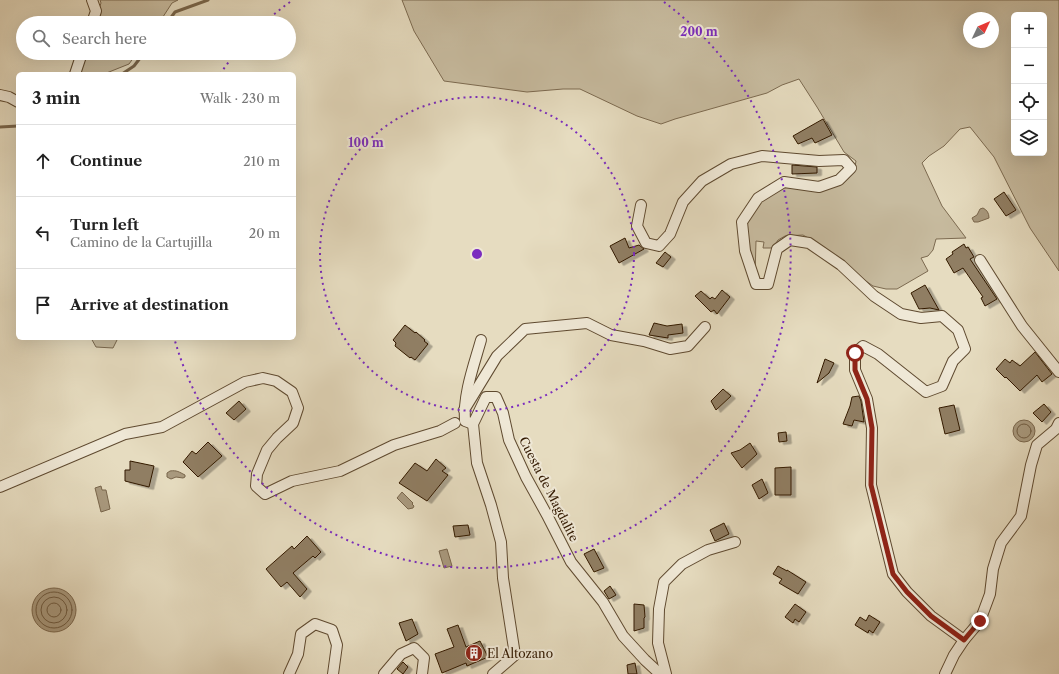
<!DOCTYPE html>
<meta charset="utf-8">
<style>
:root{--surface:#fff;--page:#f6f6f6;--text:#222;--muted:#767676;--line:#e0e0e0}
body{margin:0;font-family:"Libre Caslon Text",serif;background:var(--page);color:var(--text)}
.controls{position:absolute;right:12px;top:12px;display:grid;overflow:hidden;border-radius:6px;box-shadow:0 4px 16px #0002}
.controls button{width:36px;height:36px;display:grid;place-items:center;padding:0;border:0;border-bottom:1px solid var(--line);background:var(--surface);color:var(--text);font:20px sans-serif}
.compass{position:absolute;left:963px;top:12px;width:36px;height:36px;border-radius:50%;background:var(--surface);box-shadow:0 4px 16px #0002;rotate:46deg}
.stop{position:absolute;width:12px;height:12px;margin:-9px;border:3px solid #8f2418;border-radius:50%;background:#fff}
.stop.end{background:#8f2418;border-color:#fff;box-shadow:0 1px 4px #0008}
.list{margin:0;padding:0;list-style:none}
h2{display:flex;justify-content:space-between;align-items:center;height:52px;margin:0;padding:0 16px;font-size:17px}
h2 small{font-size:13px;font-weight:400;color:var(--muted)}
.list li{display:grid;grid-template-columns:26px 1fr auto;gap:12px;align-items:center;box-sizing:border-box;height:72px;padding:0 16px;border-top:1px solid var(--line)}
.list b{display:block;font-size:15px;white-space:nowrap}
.list p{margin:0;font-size:13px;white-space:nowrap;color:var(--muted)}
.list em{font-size:13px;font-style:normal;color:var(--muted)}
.icon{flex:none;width:22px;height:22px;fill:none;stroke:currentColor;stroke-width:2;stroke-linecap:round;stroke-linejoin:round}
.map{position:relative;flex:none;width:1059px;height:674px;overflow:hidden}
.search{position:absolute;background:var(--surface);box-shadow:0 4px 16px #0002;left:16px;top:16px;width:280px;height:44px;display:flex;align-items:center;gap:10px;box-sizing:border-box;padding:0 14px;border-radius:22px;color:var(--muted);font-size:15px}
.panel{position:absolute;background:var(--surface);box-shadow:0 4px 16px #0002;left:16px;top:72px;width:280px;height:268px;border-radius:6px}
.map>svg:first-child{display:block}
</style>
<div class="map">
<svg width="1059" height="674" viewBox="0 0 1059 674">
<defs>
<filter id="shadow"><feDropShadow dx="4.5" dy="2.5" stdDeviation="0" flood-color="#0004"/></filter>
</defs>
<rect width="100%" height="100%" fill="#e6dcc0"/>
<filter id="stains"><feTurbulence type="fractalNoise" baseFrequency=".005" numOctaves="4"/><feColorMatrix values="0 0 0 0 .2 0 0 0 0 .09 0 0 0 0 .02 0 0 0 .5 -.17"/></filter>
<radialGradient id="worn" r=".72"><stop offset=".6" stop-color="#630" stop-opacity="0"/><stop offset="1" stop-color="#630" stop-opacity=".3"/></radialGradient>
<g fill="#c7bb9f" stroke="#7c6a50" fill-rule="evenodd">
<polygon points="100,0 178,0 172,3 159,23 94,23 101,3"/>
<path d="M402,0H1059V271L1030,228L994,157L970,127L960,129L944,146L929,156L922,163L942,206L966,238L936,239L933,250L928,256L921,258L928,271L897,289H886L873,286L856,274L838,258L824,247L803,235L785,236L778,240L773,248H763L764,242L756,241L755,276L749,256L746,221L761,201L784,186L819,191L854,172L856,161L844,152L817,107L799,79L782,85L767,93L675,119L661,124L637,116L580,89H563L527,92L444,81L414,31ZM1014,15H1044V153H1014ZM969,18H993V42H969Z"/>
<polygon points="85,53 137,53 129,64 104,74 78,74"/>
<polygon points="91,338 118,338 113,348 96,347"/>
</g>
<g fill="#a99a7f" stroke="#79664c">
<path d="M983,208C987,210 989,213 989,218L978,222H974L972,218L977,215L980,209Z"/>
<circle cx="1024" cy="431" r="11"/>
<path d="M170,471C177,470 179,472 185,475V477L183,478L176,477L171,479L167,477V473Z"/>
<polygon points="101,486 102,490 106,490 110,509 101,512 95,488"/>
<polygon points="402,492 413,503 412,504 414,506 413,508 408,509 397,498"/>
<polygon points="447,549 452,566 444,568 439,551"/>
<circle cx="54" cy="610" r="22"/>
</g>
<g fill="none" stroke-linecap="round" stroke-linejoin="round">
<g stroke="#6e5a40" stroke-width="1">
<circle cx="1024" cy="431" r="7"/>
<circle cx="54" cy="610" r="18"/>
<circle cx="54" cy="610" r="13"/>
<circle cx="54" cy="610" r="7"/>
</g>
<g stroke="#79664c" stroke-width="3">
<polyline points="167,23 175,12 208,0"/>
<polyline points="122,74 134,66 144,53"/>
<polyline points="0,127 18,126"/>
</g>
</g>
<g fill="#907e64" stroke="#321900" filter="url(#shadow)">
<polygon points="823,119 832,135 815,143 812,138 798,144 793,136"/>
<polygon points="792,165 817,167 817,173 792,174"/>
<polygon points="1004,192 1016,210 1006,216 994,199"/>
<polygon points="625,238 629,248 639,245 644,249 619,263 610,246"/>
<polygon points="964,244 966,248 968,247 974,257 970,259 997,299 985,306 981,298 983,297 963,268 954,273 946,259 953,254 952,252"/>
<polygon points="665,252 671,257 663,267 656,263"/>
<polygon points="925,285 939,310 930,308 919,309 911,293"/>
<polygon points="722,290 730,297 717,314 714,310 711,312 695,296 701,291 710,299 712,297 715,299"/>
<polygon points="654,323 667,326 682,324 683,333 668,335 668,338 649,335"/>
<polygon points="405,325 415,333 416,332 425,340 424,341 428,344 415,360 411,357 410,358 395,346 396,343 393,340"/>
<polygon points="1035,352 1052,374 1042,382 1037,375 1020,391 1006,377 1005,378 996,369 1005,359 1010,363 1012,360 1020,366"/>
<polygon points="825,359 834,363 829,373 817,383"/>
<polygon points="723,389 731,396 716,410 711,401"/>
<polygon points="859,396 861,401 864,422 854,420 852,426 843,424 850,406 852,397"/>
<polygon points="239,401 246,409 234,420 226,413"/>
<polygon points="1044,404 1051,412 1042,422 1033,413"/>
<polygon points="954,405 960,430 945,434 939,408"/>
<polygon points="786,432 787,441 779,442 778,433"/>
<polygon points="208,442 222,456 198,477 183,462 192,451 196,454"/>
<polygon points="750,443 757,454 742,468 731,453 740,450"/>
<polygon points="436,459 446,468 442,471 448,475 427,501 399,483 415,463 427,471"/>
<polygon points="130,461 154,466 149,487 125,481 125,470 130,470"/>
<polygon points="791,467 791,495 775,495 775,468"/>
<polygon points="762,479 768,493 759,499 752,485"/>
<polygon points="724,523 729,534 715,541 710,530"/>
<polygon points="468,525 470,535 455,537 453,526"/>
<polygon points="307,536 321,552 315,558 313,556 293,573 307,589 300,597 287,582 281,587 266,569 292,546 294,549"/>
<polygon points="594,549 604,568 594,572 584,554"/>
<polygon points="778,566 787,571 787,570 806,582 798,594 779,583 782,579 773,574"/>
<polygon points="610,586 616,595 609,599 604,591"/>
<polygon points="634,604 644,605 645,617 644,618 644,628 634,631"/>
<polygon points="795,604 806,612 799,622 795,619 793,623 785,617"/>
<polygon points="869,615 880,622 873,633 869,630 868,633 855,625 860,617 866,621"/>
<polygon points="412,619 418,634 406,641 399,623"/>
<polygon points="458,625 466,647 480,641 488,657 467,666 466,663 442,673 435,654 454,647 447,629"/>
<polygon points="403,662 408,667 403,674 397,669"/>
<polygon points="635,663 637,674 628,674 627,665"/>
</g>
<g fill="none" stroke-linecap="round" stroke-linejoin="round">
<defs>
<g id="minor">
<polyline points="92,23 96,11 92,0"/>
<polyline points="75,74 82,53"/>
<polyline points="0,95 9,97 18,102"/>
<polyline points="641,205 637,226 646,243 659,246 670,234 683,202 702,181 731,164 762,156 819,161 844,160 851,168 839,180 819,187 784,182 758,198 742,222 745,251 756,284 768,284 777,249 790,240 809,243 841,265 874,296 901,314 921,318 942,316 958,330 965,349 953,361 942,386 926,392 878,354 863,346 855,353 855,370 867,399 872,428 871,485 893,574 907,592 931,616 964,640"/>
<polyline points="980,260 1022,326 1059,372"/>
<polyline points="464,410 497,356 525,329 587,323 611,335 644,341 670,349 688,346 705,327"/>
<path d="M473,424L465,421C463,394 474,365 481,340"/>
<polyline points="0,487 125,434 162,427 245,382 263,378 276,381 292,392 298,408 293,423 277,438 267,450 257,474 256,486 265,494 292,481 340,471 394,445 440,431 455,423"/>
<polyline points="289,674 298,654 301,634 315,624 332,630 337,645 333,674"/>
<polyline points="384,674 401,654 414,648 424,658 422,674"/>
<polyline points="493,674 515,655 503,578 501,542 491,505 477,463 473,424 486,397 496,397 503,413 509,440 526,477 547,515 571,562 603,602 623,636 645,660 660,674"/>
<polyline points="666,674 658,643 659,609 664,582 682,564 708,550 735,542"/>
<polyline points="945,674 954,655 964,640 980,621 990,594 993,569 1001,543 1021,516 1031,465 1037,445 1056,429 1059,423"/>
</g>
</defs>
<use href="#minor" stroke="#5f4a30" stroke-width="12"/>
<use href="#minor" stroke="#efe8d6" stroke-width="10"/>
</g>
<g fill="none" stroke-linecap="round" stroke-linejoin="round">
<polyline stroke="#8f2418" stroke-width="5" points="855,353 855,370 867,399 872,428 871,485 893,574 907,592 931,616 964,640 980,621"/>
</g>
<g fill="none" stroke="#7b2cbf" stroke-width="2" stroke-dasharray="2 4">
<circle cx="477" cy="254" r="157"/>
<path d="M220 74A314 314 0 0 1 235 54M265 22A314 314 0 0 1 290 2M664 2A314 314 0 1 1 175 341"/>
</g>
<defs>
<symbol id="building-disc" viewBox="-11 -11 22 22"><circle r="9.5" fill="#8f2418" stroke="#efe8d6"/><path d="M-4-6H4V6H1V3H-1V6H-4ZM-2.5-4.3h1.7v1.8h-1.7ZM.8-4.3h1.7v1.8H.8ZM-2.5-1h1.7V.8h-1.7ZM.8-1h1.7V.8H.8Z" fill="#fff"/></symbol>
</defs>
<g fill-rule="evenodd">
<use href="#building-disc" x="464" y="643" width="20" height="20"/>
</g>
<g text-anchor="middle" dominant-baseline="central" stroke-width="4" stroke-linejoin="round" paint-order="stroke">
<g font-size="12" fill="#321900" stroke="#efe8d6">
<text transform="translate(549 489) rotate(63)">Cuesta de Magdalite</text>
</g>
<g font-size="12" fill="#321900" stroke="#efe8d6" text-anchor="start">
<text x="487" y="653">El Altozano</text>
</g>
</g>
<circle cx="477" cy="254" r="6" fill="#7b2cbf" stroke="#efe8d6" stroke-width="2"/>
<g font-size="12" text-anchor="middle" font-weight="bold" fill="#7b2cbf" stroke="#efe8d6" stroke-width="4" stroke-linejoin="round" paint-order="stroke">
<text x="699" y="36">200 m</text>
<text x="366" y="147">100 m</text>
</g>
<rect width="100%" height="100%" filter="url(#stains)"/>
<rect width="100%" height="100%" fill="url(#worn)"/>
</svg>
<div class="controls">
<button>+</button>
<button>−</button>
<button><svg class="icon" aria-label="locate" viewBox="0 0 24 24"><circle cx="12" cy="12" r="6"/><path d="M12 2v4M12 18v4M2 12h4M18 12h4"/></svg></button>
<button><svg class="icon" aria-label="layers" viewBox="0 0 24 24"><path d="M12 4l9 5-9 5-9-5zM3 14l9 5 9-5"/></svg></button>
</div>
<svg class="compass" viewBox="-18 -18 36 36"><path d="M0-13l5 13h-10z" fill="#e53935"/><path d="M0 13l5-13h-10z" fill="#767676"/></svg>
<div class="stop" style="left:855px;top:353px"></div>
<div class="stop end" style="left:980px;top:621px"></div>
<div class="search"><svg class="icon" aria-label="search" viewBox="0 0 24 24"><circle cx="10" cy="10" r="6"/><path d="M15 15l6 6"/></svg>Search here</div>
<section class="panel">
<h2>3 min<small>Walk · 230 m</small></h2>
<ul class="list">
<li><svg class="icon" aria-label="ahead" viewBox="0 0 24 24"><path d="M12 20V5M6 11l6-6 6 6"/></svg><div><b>Continue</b></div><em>210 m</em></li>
<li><svg class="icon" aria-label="left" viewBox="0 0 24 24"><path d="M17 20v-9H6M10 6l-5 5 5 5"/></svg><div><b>Turn left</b><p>Camino de la Cartujilla</p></div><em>20 m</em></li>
<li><svg class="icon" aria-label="arrive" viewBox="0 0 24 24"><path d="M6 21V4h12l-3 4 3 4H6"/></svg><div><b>Arrive at destination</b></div></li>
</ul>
</section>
</div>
